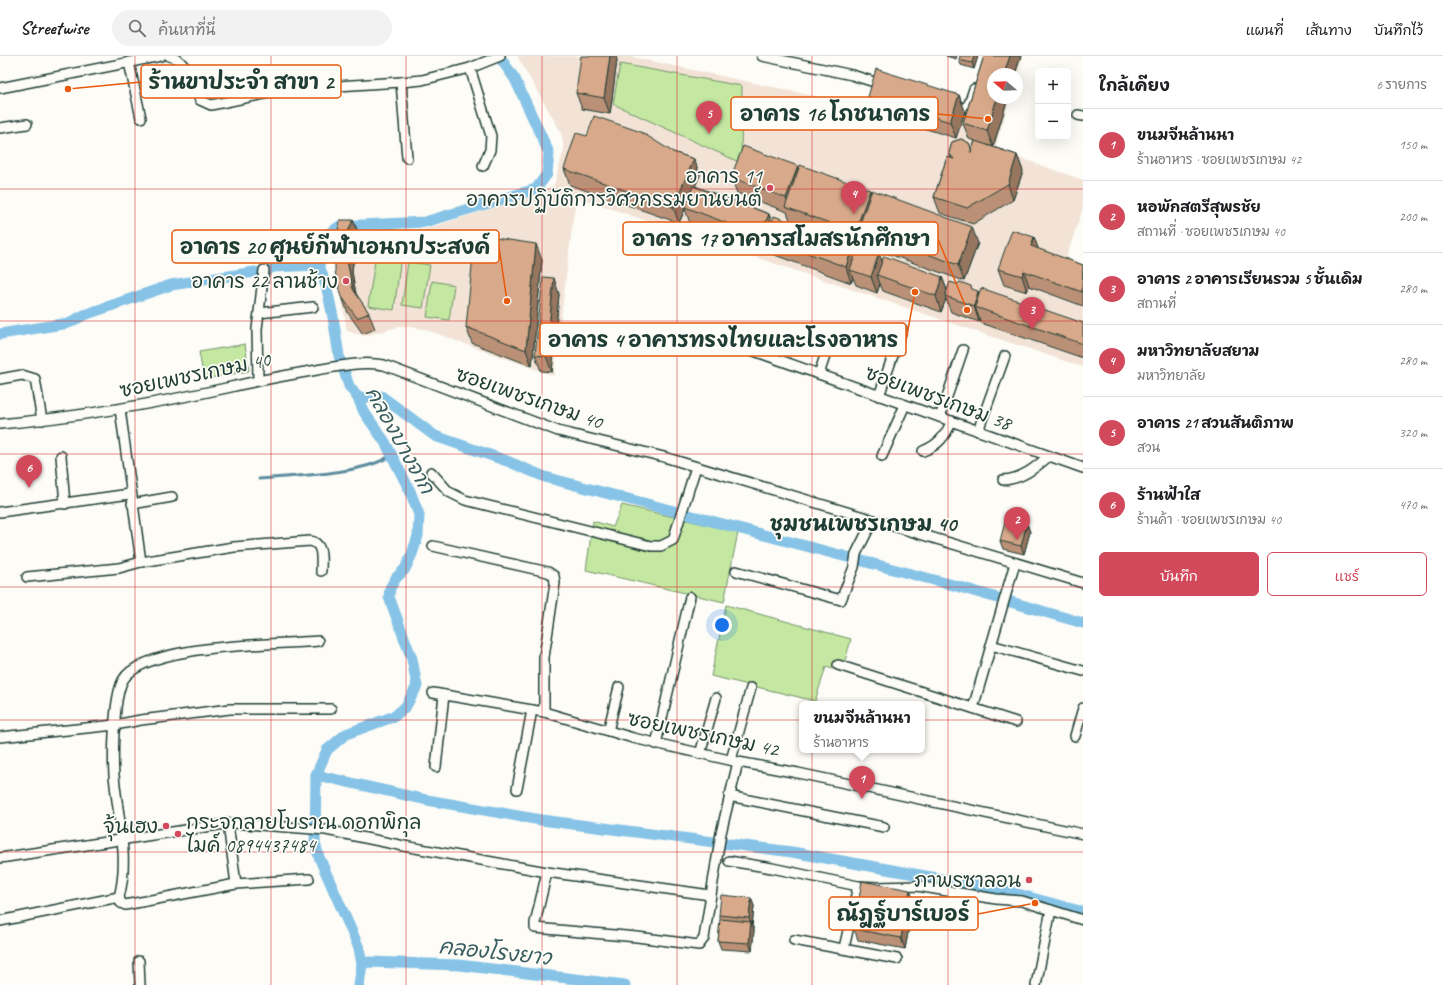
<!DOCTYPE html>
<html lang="th">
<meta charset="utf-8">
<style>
:root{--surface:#fff;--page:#f2f2f2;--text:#202124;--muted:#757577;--line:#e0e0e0;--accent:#d1495b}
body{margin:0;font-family:Caveat,"Playpen Sans Thai",sans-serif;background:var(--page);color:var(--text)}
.controls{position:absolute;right:12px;top:12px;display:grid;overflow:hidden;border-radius:6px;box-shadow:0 4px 16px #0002}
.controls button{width:36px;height:36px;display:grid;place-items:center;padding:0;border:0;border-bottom:1px solid var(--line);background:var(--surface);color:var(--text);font:20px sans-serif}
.compass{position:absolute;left:987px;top:12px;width:36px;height:36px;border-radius:50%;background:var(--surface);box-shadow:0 4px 16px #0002;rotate:289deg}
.you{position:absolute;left:722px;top:569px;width:14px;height:14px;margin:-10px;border:3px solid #fff;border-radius:50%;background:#1a73e8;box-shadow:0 0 0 6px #1a73e833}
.badge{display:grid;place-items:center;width:26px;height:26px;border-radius:50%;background:var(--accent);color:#fff;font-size:13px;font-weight:700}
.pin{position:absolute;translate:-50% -33px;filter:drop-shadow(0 1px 2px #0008)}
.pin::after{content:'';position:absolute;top:21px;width:14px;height:12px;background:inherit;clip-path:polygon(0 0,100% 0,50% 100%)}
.popup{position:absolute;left:799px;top:645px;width:126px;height:52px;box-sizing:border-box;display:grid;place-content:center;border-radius:6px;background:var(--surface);filter:drop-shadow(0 1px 3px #0005);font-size:13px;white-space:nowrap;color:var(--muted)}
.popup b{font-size:15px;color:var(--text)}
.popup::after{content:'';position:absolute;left:50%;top:100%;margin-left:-8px;border:8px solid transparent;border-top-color:var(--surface)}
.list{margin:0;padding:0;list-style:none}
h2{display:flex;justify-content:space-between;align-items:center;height:52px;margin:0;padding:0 16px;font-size:17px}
h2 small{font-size:13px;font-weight:400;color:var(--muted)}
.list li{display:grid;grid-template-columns:26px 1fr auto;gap:12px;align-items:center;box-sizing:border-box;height:72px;padding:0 16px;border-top:1px solid var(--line)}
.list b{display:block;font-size:15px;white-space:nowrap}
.list p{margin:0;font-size:13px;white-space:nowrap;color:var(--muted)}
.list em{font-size:13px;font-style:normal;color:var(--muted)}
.actions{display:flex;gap:8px;padding:12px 16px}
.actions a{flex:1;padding:9px 0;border:1px solid var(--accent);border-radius:6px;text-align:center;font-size:14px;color:var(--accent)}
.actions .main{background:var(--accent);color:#fff}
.icon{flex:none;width:22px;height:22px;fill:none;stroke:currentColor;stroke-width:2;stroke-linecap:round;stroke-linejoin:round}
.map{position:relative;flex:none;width:1083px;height:929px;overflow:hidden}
header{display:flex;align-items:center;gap:24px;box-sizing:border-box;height:56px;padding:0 20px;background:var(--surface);border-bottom:1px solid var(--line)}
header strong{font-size:19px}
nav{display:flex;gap:22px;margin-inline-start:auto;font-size:14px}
.search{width:280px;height:36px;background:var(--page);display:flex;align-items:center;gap:10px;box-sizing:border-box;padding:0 14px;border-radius:22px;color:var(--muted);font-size:15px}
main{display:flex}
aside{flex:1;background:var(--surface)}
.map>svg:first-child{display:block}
</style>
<header>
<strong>Streetwise</strong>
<div class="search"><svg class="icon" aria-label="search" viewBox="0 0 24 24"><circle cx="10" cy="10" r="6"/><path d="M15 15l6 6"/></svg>ค้นหาที่นี่</div>
<nav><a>แผนที่</a><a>เส้นทาง</a><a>บันทึกไว้</a></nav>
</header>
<main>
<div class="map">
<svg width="1083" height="929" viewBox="0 0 1083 929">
<rect width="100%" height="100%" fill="#fdfcf7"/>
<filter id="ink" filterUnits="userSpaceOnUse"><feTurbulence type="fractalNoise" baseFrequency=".025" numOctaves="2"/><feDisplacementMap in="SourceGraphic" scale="8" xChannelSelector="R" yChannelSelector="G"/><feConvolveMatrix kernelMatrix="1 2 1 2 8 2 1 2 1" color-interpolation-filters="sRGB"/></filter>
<g filter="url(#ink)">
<polygon fill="#f2e3d6" points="517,0 628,0 815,40 870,57 881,26 976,56 993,0 1023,0 1017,20 1017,18 993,18 993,42 1010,42 995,93 1083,124 1083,152 1065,205 1083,212 1083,311 579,142 574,155 554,320 424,273 402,270 365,280 347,275 334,195 338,185 354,173 425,173 538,138 554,129 564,93 561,76"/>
<g fill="#c4e8a1" stroke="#72926a">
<polygon points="620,8 742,30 741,107 613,48"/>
<polygon points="376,198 401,201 394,254 368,250"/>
<polygon points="408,206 430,209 423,252 402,249"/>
<polygon points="432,225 454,229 449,264 427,261"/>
<polygon points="245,288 249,315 204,323 199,296"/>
<polygon points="622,449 738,476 724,546 586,514 593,465 613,471"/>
<polygon points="726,549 851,583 842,616 826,611 815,645 711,620"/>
</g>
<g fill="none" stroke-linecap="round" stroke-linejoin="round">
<path stroke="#5d8d9f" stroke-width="3" d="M259,423C291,420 367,418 391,399"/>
<g stroke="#86c3e6" stroke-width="11">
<polyline points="267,214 273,211 319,209"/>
<polyline points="0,278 69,267 84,259 171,229 255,216"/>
<polyline points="358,342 381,340 435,380 507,405 545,421 953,529 1083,567"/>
<polyline points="316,719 427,744 541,764 792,796 1003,834 1083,856"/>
<polyline points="362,908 369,906 459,909 625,929"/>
<polyline points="359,929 362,908 359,892 319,801 315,787 316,719 327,694 346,678 395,660 406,650 417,630 412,603 389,541 390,532 396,522 405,513 412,498 418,480 419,459 410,435 385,386 364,356 358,342 349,330 339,300 333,261 327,233 319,209 318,198 325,180 340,170 425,166 536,133 547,118 549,97 515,23 499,0"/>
</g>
<defs>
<g id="street">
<path d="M169,0C187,3 193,29 200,44L211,49L289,33L401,26L422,24L470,12L500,0"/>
<polyline points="762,0 852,19 884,29"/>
<polyline points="129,6 141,62"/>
<polyline points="470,12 491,80 490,94 483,110"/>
<polyline points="401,26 407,102"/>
<polyline points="0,32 161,0"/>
<polyline points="951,49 965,52 969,48 974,33"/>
<polyline points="1078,59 1083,60"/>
<polyline points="0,72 27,68"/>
<polyline points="259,257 313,251"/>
<polyline points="712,280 1083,412"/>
<polyline points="819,318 826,297"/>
<polyline points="0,323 22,319 35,323 42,364"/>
<polyline points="258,324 257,273 264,214"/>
<polyline points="879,340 902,273"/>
<polyline points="120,353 141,506"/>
<polyline points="940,361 963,294"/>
<path d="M0,368C78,361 154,348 231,331C260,324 288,319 317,314C339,310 362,305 384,309L558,375L664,401L1083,527"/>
<polyline points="978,375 1005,300"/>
<path d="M923,395C939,389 945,380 952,365"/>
<polyline points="61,400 65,448"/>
<polyline points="882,400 905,349"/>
<polyline points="431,416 449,436 465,444 651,490 661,490 673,484 696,411"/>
<path d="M1003,424C1022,423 1035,412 1049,400"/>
<polyline points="132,448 172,441"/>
<polyline points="0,456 130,438"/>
<polyline points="433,490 548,516 554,520 555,527 544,601 544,656"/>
<polyline points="736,515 841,544 854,511 856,498 873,464"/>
<path d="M27,521L119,512L141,506L234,491L310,485C324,487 321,504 321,515"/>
<polyline points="991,589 1083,615"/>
<polyline points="838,609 1016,666"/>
<polyline points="433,637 544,656 633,682 738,706 798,717 1083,778"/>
<polyline points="973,652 1015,507"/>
<polyline points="608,675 619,631"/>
<polyline points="1075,680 1083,652"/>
<polyline points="0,681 115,669 141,664 230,653 331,653"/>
<polyline points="656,688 690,541"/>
<polyline points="700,698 716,642"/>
<polyline points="731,704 751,632"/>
<polyline points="436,711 444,639"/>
<polyline points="517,733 532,654"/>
<polyline points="729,740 884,771"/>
<polyline points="228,768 236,828"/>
<polyline points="0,802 232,767 326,774 404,790 547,816 710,839"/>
<polyline points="729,805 772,812 858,830 877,831 917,830 996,843 1022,845 1083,864"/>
<polyline points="547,816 535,867 535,872 637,881 699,889 704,882 721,777 738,706"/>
<path d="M119,841C129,805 119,765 115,729C112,707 113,643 123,624C145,587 277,589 318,585"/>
<polyline points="0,865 119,841 121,847 125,849 236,828 309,823"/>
<polyline points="794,884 897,903"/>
<polyline points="844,892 858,830"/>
<polyline points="139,905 140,929"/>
<polyline points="1036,929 1051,854"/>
</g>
</defs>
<use href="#street" stroke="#1f3d34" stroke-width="12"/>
<use href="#street" stroke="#fdfcf7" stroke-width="9"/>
</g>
<g fill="#ba9177" stroke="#1f3d34" fill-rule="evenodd">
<polygon points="946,0 957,0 956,3"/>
<polygon points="978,0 974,13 961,9 959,4"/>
<polygon points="984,0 1021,0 1015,18 993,18 993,42 1008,42 993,91 987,89 1017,99 1023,115 1013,144 973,168 940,157 934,141 947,101 951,102 949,97 952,86 961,83 969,87 972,93 975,85 969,83 963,67"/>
<polygon points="617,4 610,58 582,53 576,37"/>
<polygon points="219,22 223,36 209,40 207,35"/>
<polygon points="959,39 965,55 956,82 873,57 868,41"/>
<path d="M587,80L673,96L694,103L700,119L695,130L769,158L772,167H791L787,156L737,137L731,121L799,113L871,137L978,187L964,225L864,189L863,187L861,191L882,205L942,221L947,234L972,233L979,238L1083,267V302L981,267L980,264L979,266L951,256L946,243L941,256L883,235L880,228L877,237L856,229L853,222L851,227L772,198L769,189L766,196L690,167L685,153L679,167L570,129L564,113ZM821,178L858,191L856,197L853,189Z"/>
<polygon points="353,164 359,179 355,189 352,216 356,238 369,257 375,273 363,278 348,257 342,241"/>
<polygon points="1034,181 1038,193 1083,209 1083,250 1029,230 1027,236 1004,229 998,213"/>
<polygon points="542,204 532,310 472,287 466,271"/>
<polygon points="559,238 552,316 541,315 535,299"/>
<polygon points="1027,468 1030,476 1024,498 1003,493 1000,485"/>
<polygon points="751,842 754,850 752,870 754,874 752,895 721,893 718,885 721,864 719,859"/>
<polygon points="914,845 905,893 858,884 854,873"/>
</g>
<g fill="#977661" stroke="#1f3d34">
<polygon points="610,0 616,0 617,4 610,58 604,42"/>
<polygon points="974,0 978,0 974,13 972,7"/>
<polygon points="1010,0 1021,0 1015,18 1004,18"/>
<polygon points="959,39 965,55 956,82 950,66"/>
<polygon points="997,42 1008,42 993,91 987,75"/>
<polygon points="1017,99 1023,115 1013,144 1008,128"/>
<polygon points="694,103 700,119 686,152 685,151 685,153 679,167 673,151"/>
<polygon points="798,110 804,126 790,153 786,142"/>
<polygon points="870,134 876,150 858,173 863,187 861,192 855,176"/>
<polygon points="769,158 774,174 766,182 769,189 766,196 760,180"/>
<polygon points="353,164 359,179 355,189 352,216 358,249 353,233 346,200 349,173"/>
<polygon points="972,171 978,187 964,225 958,209"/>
<polygon points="1034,181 1040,197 1031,190"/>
<polygon points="536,188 542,204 532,310 526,294"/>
<polygon points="853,189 859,205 850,214 853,222 851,227 846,211"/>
<polygon points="879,197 885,213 877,219 880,228 877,237 871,221"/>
<polygon points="1024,215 1029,230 1027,236 1022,220"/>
<polygon points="942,221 948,237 945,240 946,243 941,256 936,240"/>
<polygon points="554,222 559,238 552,316 546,300"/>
<polygon points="978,235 984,251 975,251 980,264 979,266 974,250"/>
<polygon points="1027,468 1030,476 1024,498 1021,490"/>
<polygon points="910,834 914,845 905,893 901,882"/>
<polygon points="751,842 754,850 752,870 749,862"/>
<polygon points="751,866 754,874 752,895 749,887"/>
</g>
<g fill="#d8a98a" stroke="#1f3d34">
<polygon points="581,0 610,0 604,42 576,37"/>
<polygon points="960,0 974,0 972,7 959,4"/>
<polygon points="984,0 1010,0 1004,18 993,18 993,42 997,42 987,75 963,67"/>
<polygon points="876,13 959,39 950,66 868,41"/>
<polygon points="217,16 221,31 207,35 203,20"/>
<polygon points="594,60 641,76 673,96 694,103 673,151 564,113 576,77 587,80"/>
<polygon points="961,83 969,87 971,92 971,97 975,85 1017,99 1008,128 967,152 934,141 947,101 954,103 949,97 952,86"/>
<polygon points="743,90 798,110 786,142 731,121"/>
<polygon points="800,109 870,134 855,176 785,151"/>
<polygon points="693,130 769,158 760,180 685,151"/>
<polygon points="872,134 972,171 958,209 858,173"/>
<polygon points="774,160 853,189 846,211 766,182"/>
<polygon points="340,164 353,164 349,173 346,200 353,233 369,257 357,262 342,241 335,216 335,189"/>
<polygon points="1012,174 1034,181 1031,190 1083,209 1082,236 1024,215 1022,220 998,213"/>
<polygon points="475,179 536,188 526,294 466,271"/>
<polygon points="858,190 879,197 871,221 850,214"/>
<polygon points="884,200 942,221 936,240 877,219"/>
<polygon points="543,221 554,222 546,300 535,299"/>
<polygon points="950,226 957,228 960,226 971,230 972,233 978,235 974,250 945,240"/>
<polygon points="981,232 1083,267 1083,288 975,251"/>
<polygon points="1006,462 1027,468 1021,490 1000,485"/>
<polygon points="862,825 910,834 901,882 854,873"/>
<polygon points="721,839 751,842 749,862 719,859"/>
<polygon points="720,863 751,866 749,887 718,885"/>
</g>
</g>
<path fill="none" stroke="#d62828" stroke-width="1" stroke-opacity="0.55" d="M135,0V929M271,0V929M406,0V929M542,0V929M677,0V929M812,0V929M948,0V929M0,133H1083M0,265H1083M0,398H1083M0,531H1083M0,664H1083M0,796H1083"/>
<g fill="#d1495b" stroke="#fdfcf7" stroke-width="1.5">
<circle cx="770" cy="132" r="4"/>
<circle cx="346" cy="225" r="4"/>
<circle cx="166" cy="770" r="4"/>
<circle cx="178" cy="778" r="4"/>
<circle cx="1029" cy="824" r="4"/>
</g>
<g text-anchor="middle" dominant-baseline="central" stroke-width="3.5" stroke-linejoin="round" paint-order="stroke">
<g font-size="20" fill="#1f3d34" stroke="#fdfcf7" text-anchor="end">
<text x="762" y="120">อาคาร 11<tspan x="762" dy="23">อาคารปฏิบัติการวิศวกรรมยานยนต์</tspan></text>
<text x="338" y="225">อาคาร 22 ลานช้าง</text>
<text x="186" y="766" text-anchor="start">กระจกลายโบราณ ดอกพิกุล<tspan x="186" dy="23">ไมค์ 0894437484</tspan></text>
<text x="158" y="770">จุ้นเฮง</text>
<text x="1021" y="824">ภาพรซาลอน</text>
</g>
<g font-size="20" fill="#1f3d34" stroke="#fdfcf7">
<text transform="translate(195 319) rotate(-12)">ซอยเพชรเกษม 40</text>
<text transform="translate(529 342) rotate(19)">ซอยเพชรเกษม 40</text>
<text transform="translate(938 342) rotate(20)">ซอยเพชรเกษม 38</text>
<text transform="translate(703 678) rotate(12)">ซอยเพชรเกษม 42</text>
</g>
<g font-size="21" font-style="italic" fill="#395e60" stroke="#fdfcf7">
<text transform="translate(400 384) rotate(61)">คลองบางจาก</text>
<text transform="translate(495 896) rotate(6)">คลองโรงยาว</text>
</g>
<g font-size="21" font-weight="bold" fill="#1f3d34" stroke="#fdfcf7">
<text x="863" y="468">ชุมชนเพชรเกษม 40</text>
</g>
</g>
<path fill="none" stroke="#e8590c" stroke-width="1.5" d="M68 33L141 26M988 63L938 58M967 254L938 183M507 245L499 191M915 236L906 284M1035 847L978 858"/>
<g fill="#e8590c" stroke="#fdfcf7" stroke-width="1.5">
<circle cx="68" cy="33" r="4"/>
<circle cx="988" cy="63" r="4"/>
<circle cx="967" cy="254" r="4"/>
<circle cx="507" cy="245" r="4"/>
<circle cx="915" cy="236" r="4"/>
<circle cx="1035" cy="847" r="4"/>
</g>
<g fill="#fdfcf7" stroke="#e8590c" stroke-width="1.5">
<rect x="141" y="9" width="200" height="33" rx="4"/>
<rect x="731" y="41" width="207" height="33" rx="4"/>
<rect x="623" y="166" width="315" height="33" rx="4"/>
<rect x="172" y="174" width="327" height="33" rx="4"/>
<rect x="540" y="267" width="366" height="33" rx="4"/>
<rect x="829" y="841" width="149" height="33" rx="4"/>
</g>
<g font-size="21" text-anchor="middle" font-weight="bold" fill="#1f3d34">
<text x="241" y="33">ร้านขาประจำ สาขา 2</text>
<text x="835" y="65">อาคาร 16 โภชนาคาร</text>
<text x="781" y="190">อาคาร 17 อาคารสโมสรนักศึกษา</text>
<text x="335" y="198">อาคาร 20 ศูนย์กีฬาเอนกประสงค์</text>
<text x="723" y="291">อาคาร 4 อาคารทรงไทยและโรงอาหาร</text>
<text x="903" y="865">ณัฎฐ์บาร์เบอร์</text>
</g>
</svg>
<div class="controls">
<button>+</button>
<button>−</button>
</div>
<svg class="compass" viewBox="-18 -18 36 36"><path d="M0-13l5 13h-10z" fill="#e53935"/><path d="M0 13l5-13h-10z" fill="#757577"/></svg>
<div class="you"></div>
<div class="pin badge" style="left:862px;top:743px">1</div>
<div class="popup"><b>ขนมจีนล้านนา</b>ร้านอาหาร</div>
<div class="pin badge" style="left:1017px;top:484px">2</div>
<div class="pin badge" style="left:1032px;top:274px">3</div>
<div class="pin badge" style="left:854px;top:158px">4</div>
<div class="pin badge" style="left:709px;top:78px">5</div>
<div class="pin badge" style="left:29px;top:432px">6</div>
</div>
<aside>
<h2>ใกล้เคียง<small>6 รายการ</small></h2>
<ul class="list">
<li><span class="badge">1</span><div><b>ขนมจีนล้านนา</b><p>ร้านอาหาร · ซอยเพชรเกษม 42</p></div><em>150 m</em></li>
<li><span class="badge">2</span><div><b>หอพักสตรีสุพรชัย</b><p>สถานที่ · ซอยเพชรเกษม 40</p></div><em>200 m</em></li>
<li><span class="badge">3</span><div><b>อาคาร 2 อาคารเรียนรวม 5 ชั้นเดิม</b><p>สถานที่</p></div><em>280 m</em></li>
<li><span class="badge">4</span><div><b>มหาวิทยาลัยสยาม</b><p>มหาวิทยาลัย</p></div><em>280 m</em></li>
<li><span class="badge">5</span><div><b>อาคาร 21 สวนสันติภาพ</b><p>สวน</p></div><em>320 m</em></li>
<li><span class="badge">6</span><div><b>ร้านฟ้าใส</b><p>ร้านค้า · ซอยเพชรเกษม 40</p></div><em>470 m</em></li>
</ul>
<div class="actions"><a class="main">บันทึก</a><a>แชร์</a></div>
</aside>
</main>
